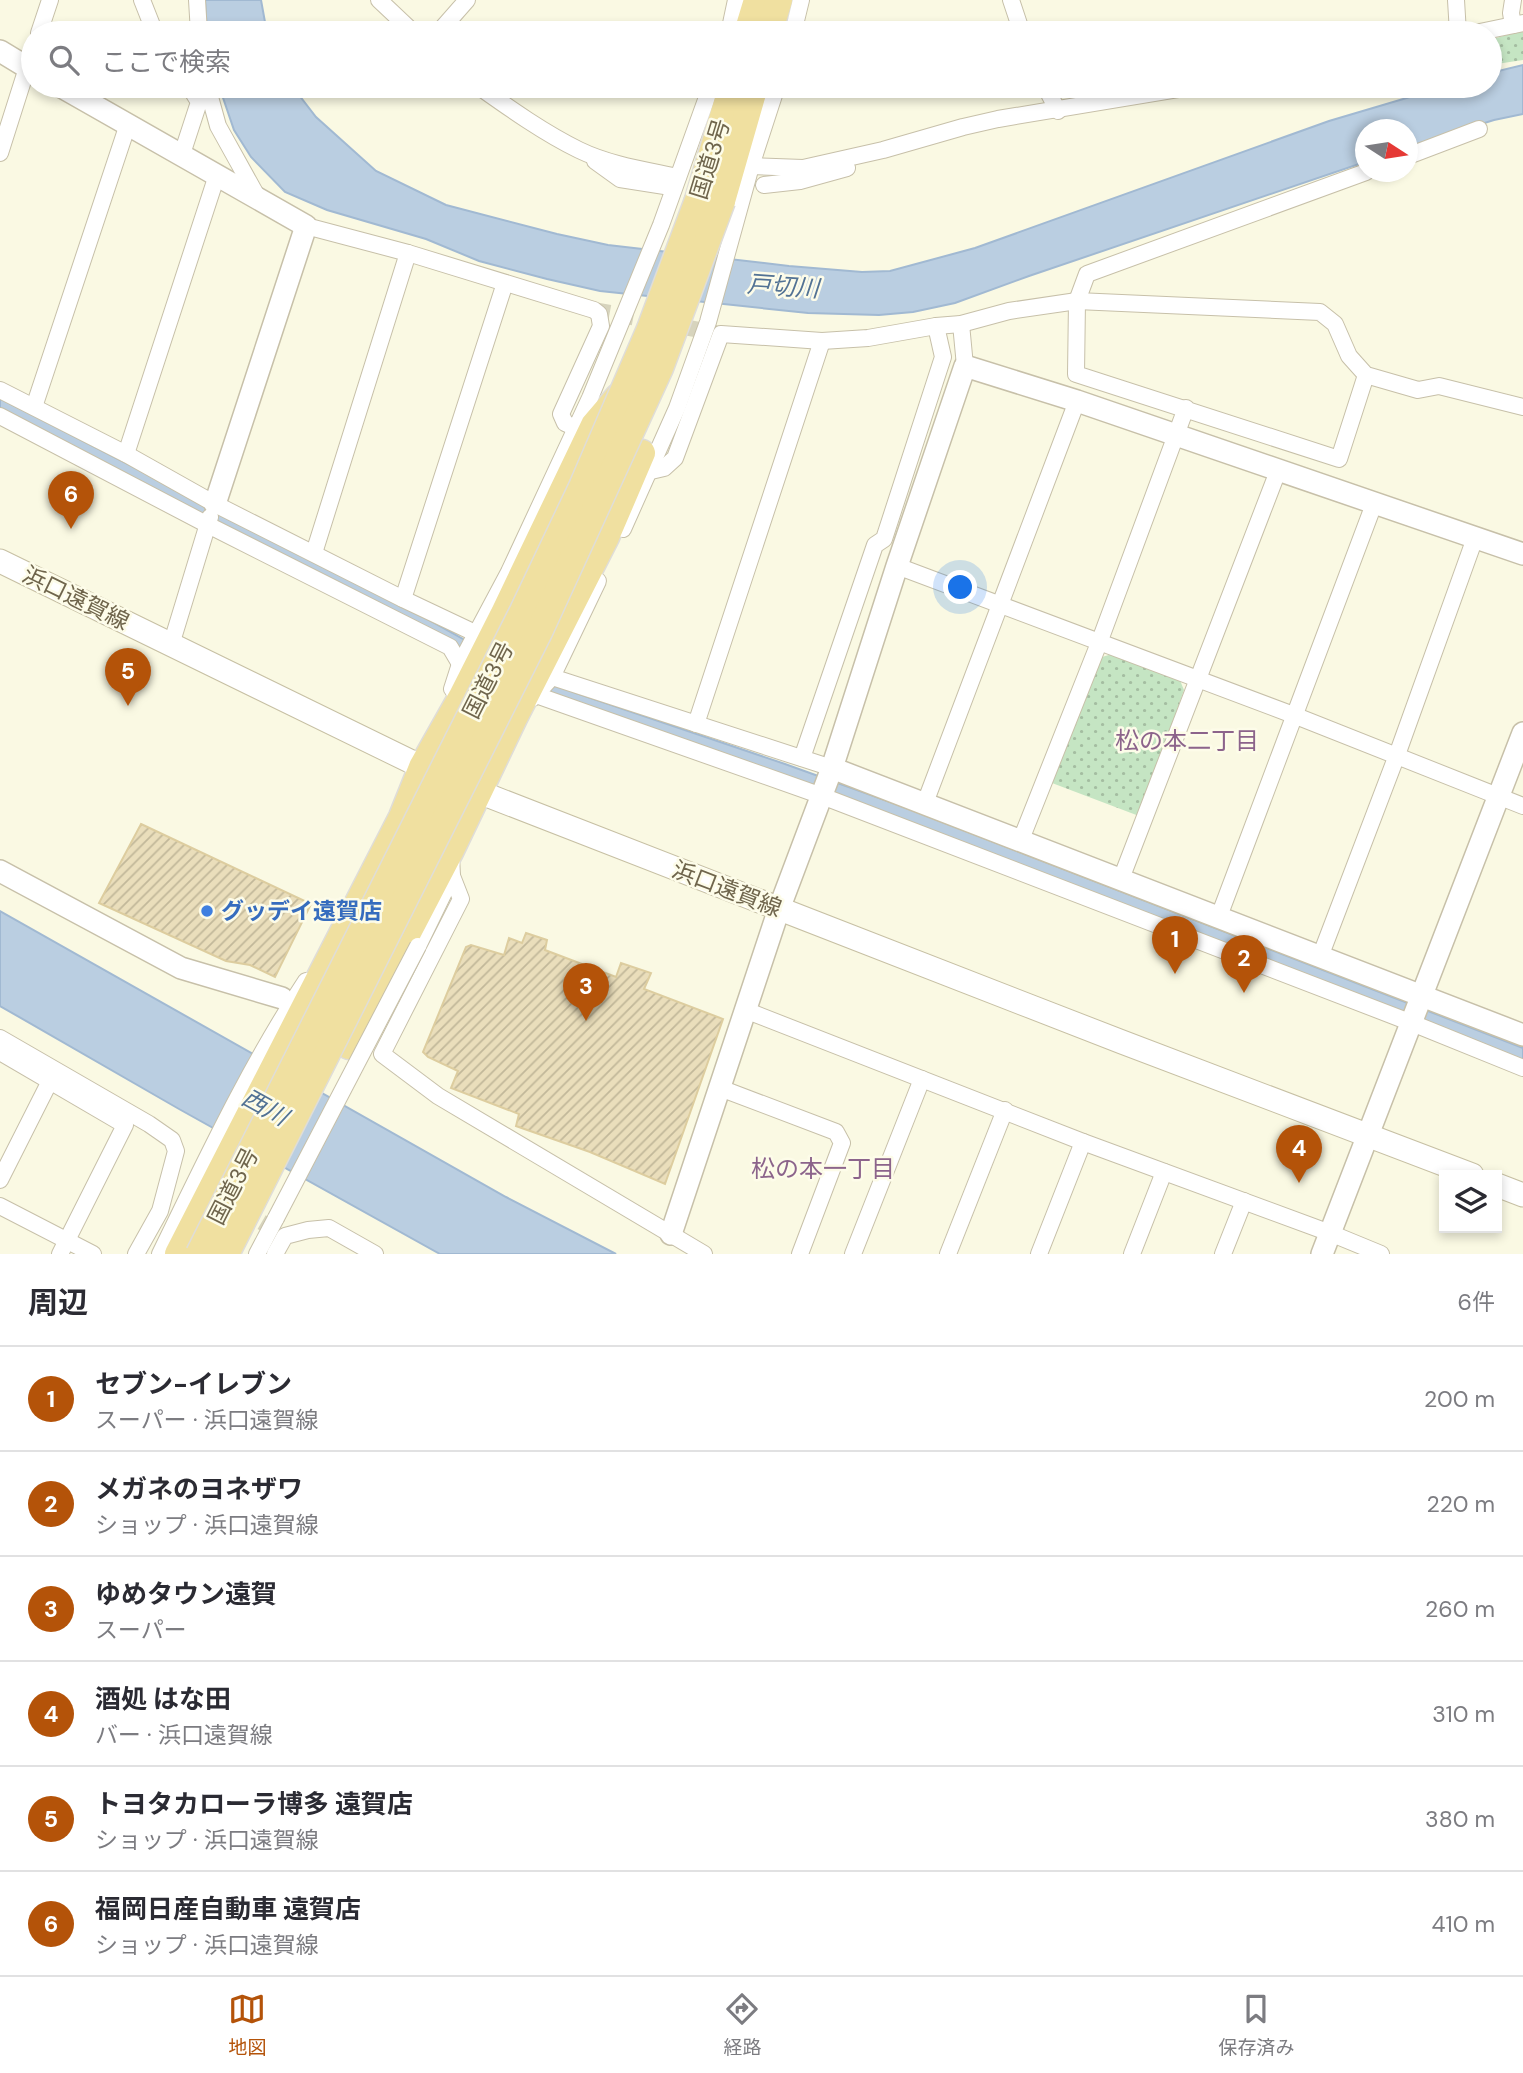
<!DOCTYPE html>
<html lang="ja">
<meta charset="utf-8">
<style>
:root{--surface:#fff;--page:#f2f2f3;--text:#2b2b33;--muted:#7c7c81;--line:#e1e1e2;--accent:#b45309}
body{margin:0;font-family:"DM Sans","Noto Sans JP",sans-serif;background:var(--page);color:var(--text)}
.controls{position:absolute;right:21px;bottom:21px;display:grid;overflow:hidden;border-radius:0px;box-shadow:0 4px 10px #0003}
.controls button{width:63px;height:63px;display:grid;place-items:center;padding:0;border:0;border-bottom:2px solid var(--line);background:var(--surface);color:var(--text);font:35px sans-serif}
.compass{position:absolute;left:1355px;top:119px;width:63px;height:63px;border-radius:50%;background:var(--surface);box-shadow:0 4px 10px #0003;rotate:102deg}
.you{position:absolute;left:961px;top:588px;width:24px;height:24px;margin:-18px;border:5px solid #fff;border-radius:50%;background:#1a73e8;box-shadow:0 0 0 10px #1a73e833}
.badge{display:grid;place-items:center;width:46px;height:46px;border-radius:50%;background:var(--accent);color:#fff;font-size:23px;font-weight:700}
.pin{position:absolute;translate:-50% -58px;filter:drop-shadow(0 2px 4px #0008)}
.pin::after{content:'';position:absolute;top:37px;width:24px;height:21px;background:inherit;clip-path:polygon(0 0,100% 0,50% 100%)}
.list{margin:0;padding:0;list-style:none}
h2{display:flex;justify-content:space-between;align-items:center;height:91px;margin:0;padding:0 28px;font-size:30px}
h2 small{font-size:23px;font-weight:400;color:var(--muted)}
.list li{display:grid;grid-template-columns:46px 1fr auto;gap:21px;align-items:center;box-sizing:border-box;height:105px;padding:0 28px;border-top:2px solid var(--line)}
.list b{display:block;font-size:26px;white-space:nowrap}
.list p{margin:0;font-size:23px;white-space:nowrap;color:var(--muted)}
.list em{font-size:23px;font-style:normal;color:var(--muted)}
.icon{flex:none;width:38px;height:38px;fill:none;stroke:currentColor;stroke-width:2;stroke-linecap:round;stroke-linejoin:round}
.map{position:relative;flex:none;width:1523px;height:1254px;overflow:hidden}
.search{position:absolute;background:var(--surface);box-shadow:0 4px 10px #0003;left:21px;right:21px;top:21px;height:77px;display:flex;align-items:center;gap:18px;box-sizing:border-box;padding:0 24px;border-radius:38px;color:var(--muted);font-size:26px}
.sheet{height:721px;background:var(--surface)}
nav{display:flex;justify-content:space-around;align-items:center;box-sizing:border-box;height:98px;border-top:2px solid var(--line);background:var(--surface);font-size:19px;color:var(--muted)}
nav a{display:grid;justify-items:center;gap:4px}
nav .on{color:var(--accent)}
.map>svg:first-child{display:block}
</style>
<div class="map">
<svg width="1523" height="1254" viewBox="0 0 1523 1254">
<defs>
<pattern id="grass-dots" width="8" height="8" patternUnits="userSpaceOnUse" patternTransform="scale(1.75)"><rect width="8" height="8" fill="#c5e5c3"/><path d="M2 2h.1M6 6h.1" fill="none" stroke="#a4bda1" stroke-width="1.8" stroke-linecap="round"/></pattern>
<pattern id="building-hatch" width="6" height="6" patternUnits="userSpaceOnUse" patternTransform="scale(1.75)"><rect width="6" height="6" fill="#eadebb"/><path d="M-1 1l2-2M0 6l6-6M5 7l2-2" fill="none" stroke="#c2b89a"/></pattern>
</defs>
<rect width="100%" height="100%" fill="#faf9e3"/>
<g fill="url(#grass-dots)">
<polygon points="1523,30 1523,60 1490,65 1490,40"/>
<polygon points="1112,654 1179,678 1184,690 1139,816 1052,783 1102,657"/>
</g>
<g fill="#bacee1" stroke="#a1b9d2" stroke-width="2">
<polygon points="205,0 261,0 267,33 207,33"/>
<polygon points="1523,65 1523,114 1494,120 1408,147 1408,130 1366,130 1365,162 1029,276 955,303 913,312 879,315 808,313 600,291 547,279 479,261 426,239 327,210 285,192 251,157 234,130 219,86 292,86 316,117 376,171 446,205 557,234 608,245 789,266 862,272 890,271 975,248 1329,121 1447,86 1490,86 1490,73"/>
<polygon points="0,398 420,615 511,666 576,693 785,764 904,807 1523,1048 1523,1060 551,697 394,612 0,410"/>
<polygon points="0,911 506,1197 616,1254 440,1254 179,1109 0,1006"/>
</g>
<g fill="url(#building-hatch)" stroke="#ddcd9f" stroke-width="2">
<polygon points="141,824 311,904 275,977 250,965 226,961 99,903"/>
<polygon points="526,933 547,940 545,950 616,977 621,963 651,973 644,989 723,1019 665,1184 590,1152 516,1126 519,1114 451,1088 458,1071 428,1057 423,1052 466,947 471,945 504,955 509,938 522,943"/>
</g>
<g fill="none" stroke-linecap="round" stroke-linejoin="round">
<g stroke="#d7d4bd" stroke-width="16" stroke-dasharray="16 8" stroke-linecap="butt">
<polyline points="594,310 716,333"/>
<polyline points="241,1210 285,1236"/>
</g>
<defs>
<g id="minor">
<polyline points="142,0 155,33"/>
<polyline points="197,0 199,33"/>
<polyline points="379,0 414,33"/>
<polyline points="1011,0 1022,33"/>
<polyline points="1456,0 1458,33"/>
<polyline points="1513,25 1511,13 1513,0"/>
<polyline points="39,33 50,0"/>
<polyline points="438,33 467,0"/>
<polyline points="729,33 736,0"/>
<polyline points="793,33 801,0"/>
<polyline points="1475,33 1523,23"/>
<polyline points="207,86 218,126 258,198"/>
<path d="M478,86C509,108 544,133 579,150C610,165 645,170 678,177"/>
<polyline points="1045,86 1058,111"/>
<polyline points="0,153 33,49"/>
<polyline points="182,154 199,102 189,86"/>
<polyline points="1408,156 1479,129"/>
<polyline points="595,161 620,179 671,187"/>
<polyline points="751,166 803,168 883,150 963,127 998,119 1196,86"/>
<polyline points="1366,172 1087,274 1077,301 1076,374 1339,459 1366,375"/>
<polyline points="764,185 800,181 847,168"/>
<polyline points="306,226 408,253 594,310 599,314 601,326 561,414 565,423 576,428"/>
<polyline points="961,324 965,366"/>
<polyline points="0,390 126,454 215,504 403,599 477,634"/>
<polyline points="34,407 128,124"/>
<polyline points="0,416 208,525 450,647 460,664"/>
<polyline points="126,454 217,175"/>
<polyline points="651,471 664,468 675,458 721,334 822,341 868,338 936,326 961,324 1009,311 1077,301 1320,312 1335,324 1349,356 1366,375 1418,390 1439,386 1523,407"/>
<polyline points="623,529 677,408 708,322 751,166 777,86"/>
<polyline points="314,553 408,253"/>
<polyline points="897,566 1296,716 1523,806"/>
<polyline points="403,599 505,283"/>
<polyline points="171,645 210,517"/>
<polyline points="552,677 832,768"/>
<polyline points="536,695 822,796 1412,1023 1523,1068"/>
<polyline points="461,698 452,689 460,664 509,572 590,398 661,225 711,86"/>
<polyline points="533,698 552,677 598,581"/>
<polyline points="696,724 822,341"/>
<polyline points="802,758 875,545 884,539 943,357 936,326"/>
<polyline points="925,803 1077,401"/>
<polyline points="1020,842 1099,643 1186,408"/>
<polyline points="451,855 452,876 461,899 382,1054 438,1096 704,1254"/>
<polyline points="1121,879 1278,471"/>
<polyline points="1218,919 1374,504"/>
<polyline points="418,946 452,876"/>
<polyline points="1320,957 1397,755 1475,538"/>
<polyline points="745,1010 1083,1142 1330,1233 1381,1254"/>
<polyline points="0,1038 149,1124 172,1140 176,1151 160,1211 136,1254"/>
<polyline points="0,1052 125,1125 60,1254"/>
<polyline points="720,1088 836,1132 842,1143 800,1254"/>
<polyline points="0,1180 50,1081"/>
<polyline points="0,1206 93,1254"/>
<path d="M160,1254C205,1162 249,1067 306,981"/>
<polyline points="257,1254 276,1218"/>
<polyline points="275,1254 285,1236 308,1230 329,1228 375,1254"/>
<polyline points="853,1254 922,1079"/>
<polyline points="948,1254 1005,1110"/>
<polyline points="1039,1254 1083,1142"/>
<polyline points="1132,1254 1164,1172"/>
<polyline points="1223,1254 1244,1201"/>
</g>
<g id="tertiary">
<polyline points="0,51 33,71"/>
<polyline points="60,86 306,226 215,504"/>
<polyline points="832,768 1523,1035"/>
<polyline points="0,871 181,968 282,998"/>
<polyline points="671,1234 779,909 832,768 897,566 965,366 1077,401 1523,554"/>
<polyline points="1322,1254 1523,733"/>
</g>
<g id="secondary">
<polyline points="0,561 422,767 479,792 1122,1042 1472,1175"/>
<polyline points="1497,1185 1523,1195"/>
</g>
<g id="trunk">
<polyline points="747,33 757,0"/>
<polyline points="769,33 779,0"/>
<polyline points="698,200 732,86"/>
<polyline points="722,201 755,86"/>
<polyline points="349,1046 451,850 514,718 606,537 642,453"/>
<polyline points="178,1254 402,817 422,767 461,698 505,611 594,425 618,397"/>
</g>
</defs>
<use href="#minor" stroke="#c7c0a9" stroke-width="18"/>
<use href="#tertiary" stroke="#c7c0a9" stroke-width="24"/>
<use href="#secondary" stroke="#c7c0a4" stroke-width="25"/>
<use href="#trunk" stroke="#dfddd8" stroke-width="29"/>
<use href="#minor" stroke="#fff" stroke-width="16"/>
<use href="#tertiary" stroke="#fff" stroke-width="21"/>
<use href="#secondary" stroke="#fff" stroke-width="23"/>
<use href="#trunk" stroke="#f0e0a0" stroke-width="26"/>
<defs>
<polyline id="minor-bridge" points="276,1218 418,946"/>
<g id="trunk-bridge">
<polyline points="199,1254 523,611 582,487 650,329 698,200"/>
<polyline points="226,1254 539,632 660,368 722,201"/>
</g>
</defs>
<use href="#minor-bridge" stroke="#c7c0a9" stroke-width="18" stroke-linecap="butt"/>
<use href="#trunk-bridge" stroke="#dfddd8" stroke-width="29" stroke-linecap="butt"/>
<use href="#minor-bridge" stroke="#fff" stroke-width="16"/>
<use href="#trunk-bridge" stroke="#f0e0a0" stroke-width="26"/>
</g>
<circle fill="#3f7fe0" stroke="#fdfce9" stroke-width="2.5" cx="207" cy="911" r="7"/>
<g text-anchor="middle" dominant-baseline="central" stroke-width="5" stroke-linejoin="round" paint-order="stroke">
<g font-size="23" fill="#6f654c" stroke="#fdfce9">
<text transform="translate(710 159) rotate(-73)">国道3号</text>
<text transform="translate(76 598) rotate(26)">浜口遠賀線</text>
<text transform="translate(488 680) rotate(-63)">国道3号</text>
<text transform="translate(727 889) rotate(21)">浜口遠賀線</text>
<text transform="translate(233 1186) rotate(-63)">国道3号</text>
</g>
<g font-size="23" font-weight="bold" fill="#366cbe" stroke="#fdfce9" text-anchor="start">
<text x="221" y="911">グッデイ遠賀店</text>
</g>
<g font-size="24" font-style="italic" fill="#527294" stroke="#fdfce9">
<text transform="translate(783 286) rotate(4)">戸切川</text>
<text transform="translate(265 1107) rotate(29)">西川</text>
</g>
<g font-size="24" fill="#8c648b" stroke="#fdfce9">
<text x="1187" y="740">松の本二丁目</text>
<text x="823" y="1168">松の本一丁目</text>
</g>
</g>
</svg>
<div class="controls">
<button><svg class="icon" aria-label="layers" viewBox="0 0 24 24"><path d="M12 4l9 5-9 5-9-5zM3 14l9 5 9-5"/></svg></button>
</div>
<svg class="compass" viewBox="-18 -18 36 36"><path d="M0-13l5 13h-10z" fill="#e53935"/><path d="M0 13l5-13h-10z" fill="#7c7c81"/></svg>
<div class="you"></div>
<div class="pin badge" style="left:1175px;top:974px">1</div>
<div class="pin badge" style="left:1244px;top:993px">2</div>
<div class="pin badge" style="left:586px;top:1021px">3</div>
<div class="pin badge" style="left:1299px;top:1183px">4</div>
<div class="pin badge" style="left:128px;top:706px">5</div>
<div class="pin badge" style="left:71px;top:529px">6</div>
<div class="search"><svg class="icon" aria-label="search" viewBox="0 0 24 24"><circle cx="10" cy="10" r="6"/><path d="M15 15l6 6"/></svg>ここで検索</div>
</div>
<section class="sheet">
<h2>周辺<small>6件</small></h2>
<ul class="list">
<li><span class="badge">1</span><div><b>セブン-イレブン</b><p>スーパー · 浜口遠賀線</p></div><em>200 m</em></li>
<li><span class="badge">2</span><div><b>メガネのヨネザワ</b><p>ショップ · 浜口遠賀線</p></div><em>220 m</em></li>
<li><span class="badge">3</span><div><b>ゆめタウン遠賀</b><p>スーパー</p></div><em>260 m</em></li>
<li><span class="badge">4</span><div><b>酒処 はな田</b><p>バー · 浜口遠賀線</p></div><em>310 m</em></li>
<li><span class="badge">5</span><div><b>トヨタカローラ博多 遠賀店</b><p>ショップ · 浜口遠賀線</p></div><em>380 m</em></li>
<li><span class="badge">6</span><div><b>福岡日産自動車 遠賀店</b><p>ショップ · 浜口遠賀線</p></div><em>410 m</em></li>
</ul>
</section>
<nav>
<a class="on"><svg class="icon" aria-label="map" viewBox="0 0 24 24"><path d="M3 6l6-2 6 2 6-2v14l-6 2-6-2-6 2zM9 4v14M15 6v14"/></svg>地図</a>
<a><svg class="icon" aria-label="directions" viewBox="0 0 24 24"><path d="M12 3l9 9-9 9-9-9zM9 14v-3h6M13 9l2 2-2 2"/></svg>経路</a>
<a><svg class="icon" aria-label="saved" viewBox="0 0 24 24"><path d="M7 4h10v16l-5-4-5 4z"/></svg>保存済み</a>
</nav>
